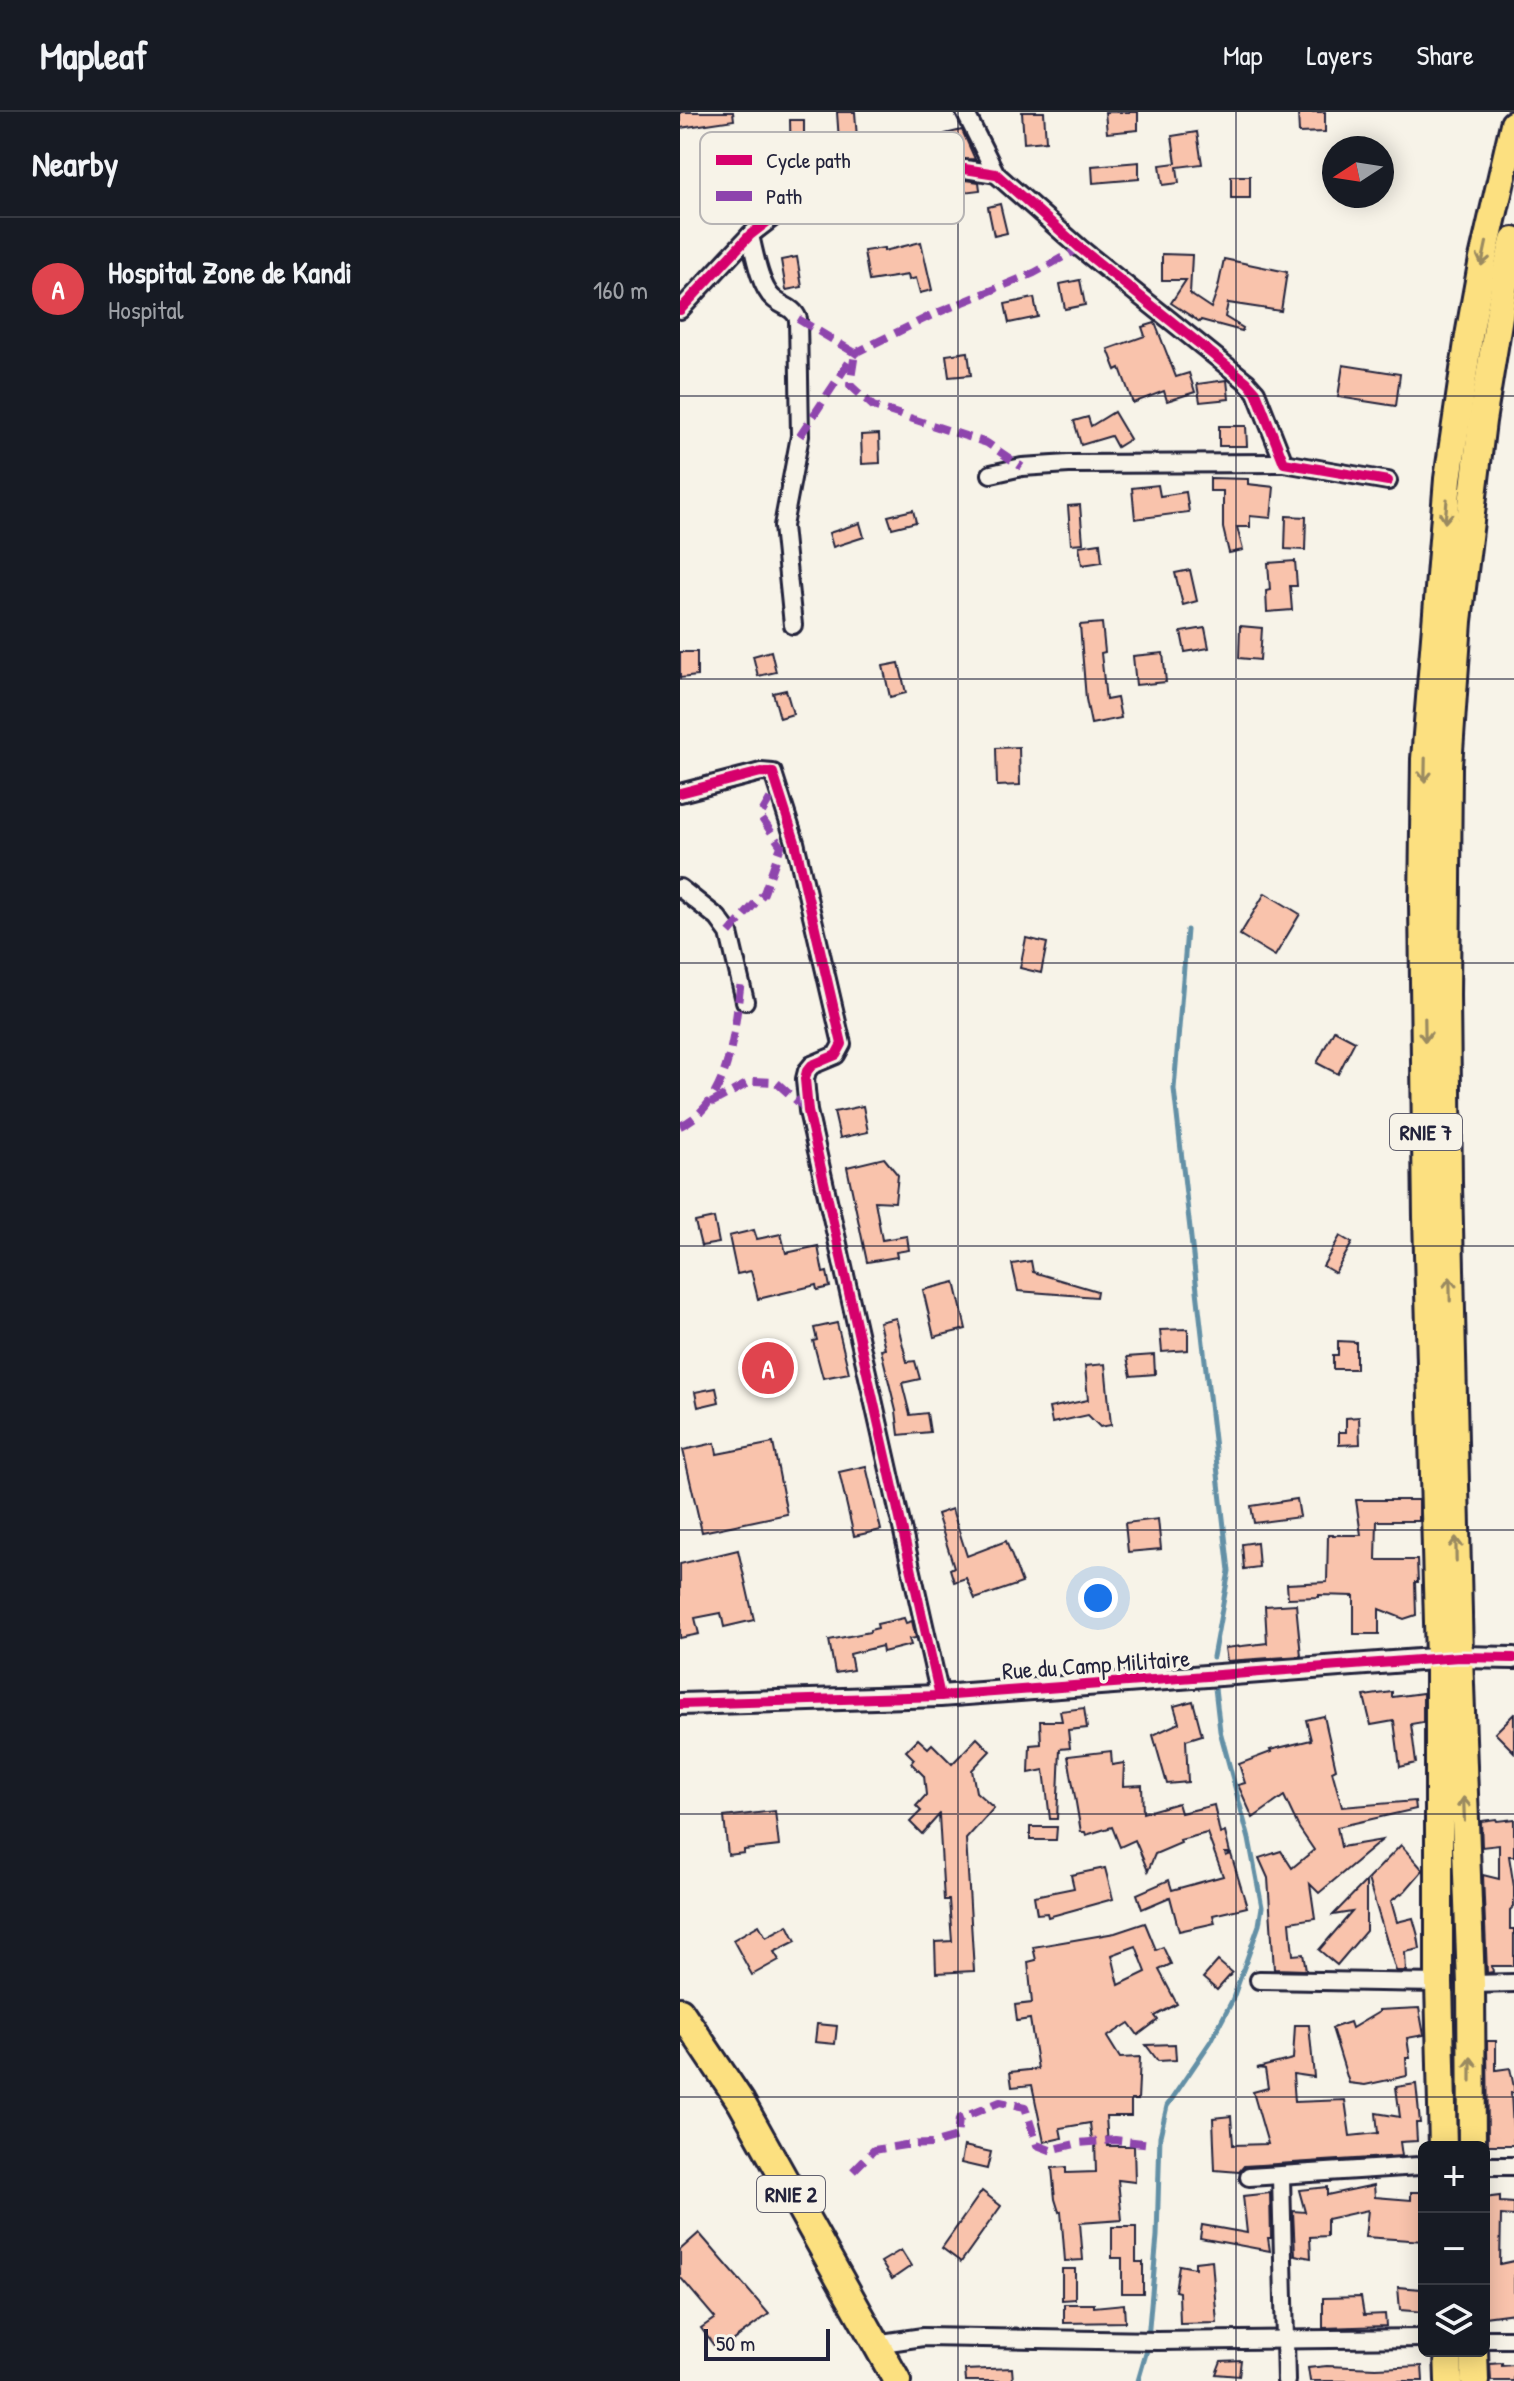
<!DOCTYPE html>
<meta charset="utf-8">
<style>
:root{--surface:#171b24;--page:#20242c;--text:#f1f3f6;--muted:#9ea1a6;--line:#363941;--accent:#1a73e8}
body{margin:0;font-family:"Patrick Hand",sans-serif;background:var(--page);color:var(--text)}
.controls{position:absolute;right:24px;bottom:24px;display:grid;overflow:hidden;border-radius:12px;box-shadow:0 4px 20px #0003}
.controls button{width:72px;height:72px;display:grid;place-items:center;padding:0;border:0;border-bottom:2px solid var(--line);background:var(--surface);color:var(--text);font:40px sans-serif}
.compass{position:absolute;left:642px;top:24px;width:72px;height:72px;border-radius:50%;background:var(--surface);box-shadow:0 4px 20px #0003;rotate:258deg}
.scale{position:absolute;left:24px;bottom:20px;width:126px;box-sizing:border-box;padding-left:8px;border:4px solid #22223b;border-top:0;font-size:22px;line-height:28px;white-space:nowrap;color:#22223b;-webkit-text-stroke:6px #f7f3e8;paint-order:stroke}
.you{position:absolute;left:418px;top:1486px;width:28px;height:28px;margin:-20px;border:6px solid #fff;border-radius:50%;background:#1a73e8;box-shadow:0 0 0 12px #1a73e833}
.badge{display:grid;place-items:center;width:52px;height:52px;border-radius:50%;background:var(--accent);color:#fff;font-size:26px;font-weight:700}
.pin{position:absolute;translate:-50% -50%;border:4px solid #fff;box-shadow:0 2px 8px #0006}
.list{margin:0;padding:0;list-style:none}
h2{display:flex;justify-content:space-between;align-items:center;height:104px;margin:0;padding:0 32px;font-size:34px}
h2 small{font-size:26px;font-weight:400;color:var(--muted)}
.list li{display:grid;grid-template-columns:52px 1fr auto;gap:24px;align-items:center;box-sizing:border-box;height:144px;padding:0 32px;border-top:2px solid var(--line)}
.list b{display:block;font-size:30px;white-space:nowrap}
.list p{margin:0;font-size:26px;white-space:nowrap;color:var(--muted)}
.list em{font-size:26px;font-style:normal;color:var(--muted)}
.icon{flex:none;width:44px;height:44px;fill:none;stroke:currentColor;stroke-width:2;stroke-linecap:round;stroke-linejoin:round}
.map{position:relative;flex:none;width:834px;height:2269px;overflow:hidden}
header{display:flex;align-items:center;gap:48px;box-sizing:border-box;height:112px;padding:0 40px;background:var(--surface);border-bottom:2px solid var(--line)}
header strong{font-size:38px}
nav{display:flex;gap:44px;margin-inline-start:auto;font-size:28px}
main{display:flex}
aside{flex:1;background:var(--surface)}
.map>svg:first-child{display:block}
</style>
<header>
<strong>Mapleaf</strong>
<nav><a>Map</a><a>Layers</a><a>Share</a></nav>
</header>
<main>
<aside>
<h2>Nearby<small></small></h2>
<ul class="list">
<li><span class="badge" style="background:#e0444e">A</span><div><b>Hospital Zone de Kandi</b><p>Hospital</p></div><em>160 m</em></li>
</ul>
</aside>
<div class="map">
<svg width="834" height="2269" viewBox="0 0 834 2269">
<rect width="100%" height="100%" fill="#f7f3e8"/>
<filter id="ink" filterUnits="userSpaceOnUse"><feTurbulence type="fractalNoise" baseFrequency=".0125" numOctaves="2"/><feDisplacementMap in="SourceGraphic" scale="16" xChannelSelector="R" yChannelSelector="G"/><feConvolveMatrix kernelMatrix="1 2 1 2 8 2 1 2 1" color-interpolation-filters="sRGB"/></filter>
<g filter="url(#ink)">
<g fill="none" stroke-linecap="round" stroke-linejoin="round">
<g stroke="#6390a6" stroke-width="5">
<polyline points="507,818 494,977 549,1459 533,1545"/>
<polyline points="458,2269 467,2238 477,2124 480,2024 487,1994 531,1929 552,1889 579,1813 582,1795 569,1727 540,1619 535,1576"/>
</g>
</g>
<g fill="#f9c3ac" stroke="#22223b" stroke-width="2" fill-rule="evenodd">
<polygon points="0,0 53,0 54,8 0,16"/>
<polygon points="157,0 175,0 179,52 151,54 150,30 159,29"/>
<polygon points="342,0 364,0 366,29 344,31"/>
<polygon points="425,0 458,0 458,18 427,21"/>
<polygon points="618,0 645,0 645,20 619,21"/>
<polygon points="110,8 124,8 124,50 111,50"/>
<polygon points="282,18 295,47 226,51 225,31 266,28 265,22"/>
<polygon points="517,20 522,52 497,55 499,71 483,73 480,53 496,51 492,24"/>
<polygon points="459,50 459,67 413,71 412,54"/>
<rect x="551" y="64" width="19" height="22"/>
<polygon points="285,68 299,70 300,78 267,82 265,69"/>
<polygon points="320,92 327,121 314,124 308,95"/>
<polygon points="241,130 252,178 240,181 236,166 229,168 228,163 189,169 184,139 204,136 204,139"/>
<polygon points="482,142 512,143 510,182 531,196 538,176 544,147 607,160 601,199 548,191 545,205 563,216 562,219 521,208 520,210 491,191 506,168 482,168"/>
<polygon points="117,145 122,175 106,178 101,148"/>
<polygon points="400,168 405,193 385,197 380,172"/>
<polygon points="354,186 358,205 329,211 325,192"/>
<polygon points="475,211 496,265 509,261 515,280 487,289 484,279 453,291 440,256 436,258 428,237 465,224 462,215"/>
<polygon points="288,240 291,263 269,265 266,243"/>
<polygon points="663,253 720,262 716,294 658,285"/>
<polygon points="547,268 549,287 520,290 517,272"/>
<polygon points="434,300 450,327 437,335 431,324 401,333 394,309 408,305 411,314"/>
<polygon points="539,314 566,314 567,334 539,334"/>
<polygon points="199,322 200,351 182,352 181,323"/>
<polygon points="530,366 568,367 568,372 594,375 591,406 570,404 570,415 557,415 563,438 549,441 543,416 543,379 530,379"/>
<polygon points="478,373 480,384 506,380 509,400 455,407 452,376"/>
<polygon points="400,393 403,431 391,432 388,394"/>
<polygon points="233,398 236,410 212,416 208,404"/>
<polygon points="606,404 626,405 625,438 605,437"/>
<polygon points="180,411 184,425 153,435 149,421"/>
<polygon points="420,431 422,450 402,453 399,434"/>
<polygon points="615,449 617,474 610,474 612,498 587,500 586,479 590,478 588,451"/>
<polygon points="510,458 517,489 503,493 495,461"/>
<polygon points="422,511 425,540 421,541 426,588 437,586 441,606 411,612 406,587 400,513"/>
<polygon points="560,514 582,516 580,548 559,546"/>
<polygon points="525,516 529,536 505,540 501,520"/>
<polygon points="91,539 96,560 78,564 73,544"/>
<polygon points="0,540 17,540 17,564 0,566"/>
<polygon points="483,541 486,570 456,573 453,544"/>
<polygon points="219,551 226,581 210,585 203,554"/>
<polygon points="106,578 113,602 100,606 93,581"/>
<polygon points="339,635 340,673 317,674 316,636"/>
<polygon points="585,781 620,802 595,844 560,823"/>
<polygon points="346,826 367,831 361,861 340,856"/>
<polygon points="654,918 675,929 658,962 637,951"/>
<polygon points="183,994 188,1020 160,1026 154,1000"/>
<polygon points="204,1046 218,1063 215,1090 195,1089 202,1128 227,1124 229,1138 216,1140 217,1145 187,1150 167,1055"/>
<polygon points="34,1106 39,1131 21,1134 15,1110"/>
<polygon points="74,1118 77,1127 101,1122 106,1141 138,1134 143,1161 147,1160 150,1175 137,1178 136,1173 78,1187 71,1159 57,1162 49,1124"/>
<polygon points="660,1124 672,1131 655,1161 643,1154"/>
<polygon points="351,1149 353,1160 417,1179 416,1185 338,1179 332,1152"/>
<polygon points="275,1170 286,1217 254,1225 243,1178"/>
<polygon points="216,1206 227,1250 235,1249 240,1267 222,1271 230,1303 247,1301 250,1320 219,1323 216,1299 201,1238 205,1237 199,1210"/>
<polygon points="157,1211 169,1261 143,1266 133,1229 137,1228 134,1216"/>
<polygon points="508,1217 508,1238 482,1240 480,1218"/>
<polygon points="658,1229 676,1230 676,1257 653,1257 653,1243 658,1243"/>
<polygon points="474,1243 475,1262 451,1264 447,1245"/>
<polygon points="425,1252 431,1313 420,1315 408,1303 372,1311 369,1296 408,1288 405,1254"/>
<polygon points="36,1276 39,1290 18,1295 15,1280"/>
<polygon points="679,1305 680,1332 659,1333 659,1320 666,1320 666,1306"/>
<polygon points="35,1331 37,1342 93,1331 107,1402 22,1420 3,1338"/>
<polygon points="186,1354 201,1418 174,1424 159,1360"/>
<polygon points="617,1387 620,1405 574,1411 571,1394"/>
<polygon points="676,1388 739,1388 739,1409 697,1409 696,1448 737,1448 738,1470 735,1470 736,1503 724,1507 699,1497 699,1522 674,1522 674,1484 639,1483 639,1485 608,1486 607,1472 647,1470 648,1423 681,1423"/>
<polygon points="272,1397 287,1444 326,1429 342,1471 295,1487 286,1466 274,1470 270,1457 274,1455 257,1402"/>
<polygon points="478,1407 481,1437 448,1440 445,1411"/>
<polygon points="577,1430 579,1455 564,1457 562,1432"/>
<polygon points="58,1438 74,1508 44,1515 41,1501 15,1506 19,1522 0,1526 0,1452"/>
<polygon points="616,1492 621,1544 547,1549 545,1536 587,1531 585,1494"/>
<polygon points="224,1506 226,1511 232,1509 236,1526 229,1527 231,1533 203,1540 202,1534 170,1542 173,1558 155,1561 149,1528 190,1520 190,1518 198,1516 197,1512"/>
<polygon points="712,1580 712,1585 743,1581 743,1610 731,1612 736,1651 720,1655 714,1609 691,1613 684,1584"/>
<polygon points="513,1589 522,1623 506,1628 508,1670 487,1672 473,1623 499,1611 494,1594"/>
<polygon points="404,1596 407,1616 388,1618 390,1636 380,1637 377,1707 370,1707 364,1658 349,1661 350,1633 361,1632 360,1609 382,1609 380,1599"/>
<polygon points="834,1602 834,1640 815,1621"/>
<polygon points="644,1604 656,1657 652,1659 662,1695 735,1689 736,1697 657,1715 661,1735 702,1728 639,1781 630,1772 635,1806 610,1810 613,1843 623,1842 626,1858 594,1857 588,1766 579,1746 601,1739 612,1756 634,1738 619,1716 604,1684 573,1706 558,1673 565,1671 559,1652 591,1640 590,1638 631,1628 626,1608"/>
<polygon points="297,1626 310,1639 292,1658 296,1680 314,1696 286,1727 294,1859 256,1861 255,1830 272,1829 269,1788 264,1788 259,1703 242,1722 230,1710 241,1699 236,1694 246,1683 244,1664 231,1651 234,1647 226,1639 238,1627 248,1636 252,1632 272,1652"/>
<polygon points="431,1639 432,1653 444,1651 443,1674 462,1673 463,1701 498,1691 501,1701 534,1693 540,1722 545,1720 550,1741 545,1741 546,1744 551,1742 567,1795 533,1803 535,1811 499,1819 490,1785 462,1797 457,1782 489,1768 492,1778 543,1764 527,1721 500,1728 501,1731 475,1742 468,1759 455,1728 440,1735 432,1715 406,1723 405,1720 401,1720 388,1644"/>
<polygon points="95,1699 99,1734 64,1738 64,1741 48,1743 44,1705"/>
<polygon points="816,1707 817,1709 834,1707 834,1744 829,1744 834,1775 834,1794 830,1798 830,1817 834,1817 834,1854 812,1854 813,1860 807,1861 803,1763 819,1767 819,1733 802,1735 801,1709"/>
<polygon points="350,1715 377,1715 376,1728 350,1728"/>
<polygon points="721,1733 743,1758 725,1779 711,1789 717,1810 733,1806 738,1824 740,1837 725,1840 726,1859 716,1859 688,1767"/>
<polygon points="425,1756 433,1787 368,1805 367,1801 357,1802 354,1784 394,1776 391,1763"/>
<polygon points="686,1769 686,1819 657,1853 639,1838 672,1800 653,1803"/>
<path d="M465,1811L476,1838L483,1835L491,1852L479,1858L497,1892L475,1904L478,1908L458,1923L449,1911L427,1925L440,1946L460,1945L458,1988H451V2004H426L428,2034H454L455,2070L438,2068L442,2108L400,2111L403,2148L385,2149L381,2099L379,2100L375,2087L372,2056L386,2055V2061L416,2060L415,2029H412L410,2011L380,2016L382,2026L364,2030L352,1973L332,1975L330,1960L358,1957L350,1907L337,1909L335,1893L352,1891L348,1850L356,1848L353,1835L435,1821ZM456,1834L466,1860L439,1873L432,1843Z"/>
<polygon points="79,1813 86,1825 108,1813 116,1829 94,1840 99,1848 72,1863 53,1828"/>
<polygon points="538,1849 552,1861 537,1878 523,1866"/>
<polygon points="739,1896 744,1923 727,1926 730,1946 726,1946 727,1964 685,1973 669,1971 652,1916 670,1910 672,1916 699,1900 699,1898"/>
<polygon points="137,1912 157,1914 155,1932 135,1930"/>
<polygon points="615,1913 629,1913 634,1965 613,1962 615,1990 665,1988 670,2024 698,2021 696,2001 720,2005 716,1975 736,1972 740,2011 736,2011 737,2029 720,2030 722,2044 564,2054 559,2060 535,2058 533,2006 551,2004 553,2033 588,2032 573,1980 588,1976 585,1957 577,1956 613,1947"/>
<polygon points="807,1929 816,1929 816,1958 830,1956 834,1975 834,1981 831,1981 834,2033 808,2033"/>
<polygon points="495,1932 496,1948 478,1949 466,1933"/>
<polygon points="284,2034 311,2040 307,2057 281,2051"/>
<polygon points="694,2073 695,2085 731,2088 731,2080 744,2080 744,2129 685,2125 688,2098 647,2107 647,2124 630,2125 631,2146 615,2143 613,2099 625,2100 619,2078 647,2075 647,2083"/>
<polygon points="302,2079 321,2094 281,2150 262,2136"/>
<polygon points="590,2081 591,2126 588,2126 590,2139 520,2126 522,2113 567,2121 563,2084"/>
<polygon points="820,2084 820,2090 834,2091 834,2104 821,2103 820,2152 834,2149 834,2201 804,2205 804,2086"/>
<polygon points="432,2115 456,2115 456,2150 463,2150 463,2181 442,2181 442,2146 432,2146"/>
<polygon points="19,2121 89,2202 38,2239 21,2216 35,2206 0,2165 0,2138"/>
<polygon points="221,2138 231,2154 212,2167 201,2150"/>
<polygon points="532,2148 537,2211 500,2212 499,2180 495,2179 499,2153 515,2156 515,2150"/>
<polygon points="382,2157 395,2157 395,2187 382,2188"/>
<polygon points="718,2175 741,2177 744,2200 720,2198"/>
<polygon points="681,2185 684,2203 705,2202 706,2214 643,2216 643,2186"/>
<polygon points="384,2192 414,2192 414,2195 444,2192 445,2210 384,2211"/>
<polygon points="561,2248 559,2264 536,2262 541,2249"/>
<polygon points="822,2251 822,2254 834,2253 834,2269 811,2269 810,2252"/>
<polygon points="647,2254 696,2256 742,2254 743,2269 630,2269 628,2256"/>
<polygon points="332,2256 333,2269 286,2269 285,2258"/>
</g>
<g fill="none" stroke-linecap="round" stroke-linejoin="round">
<defs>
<g id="minor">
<polyline points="285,0 316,62"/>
<path d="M70,123C74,140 80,175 93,186C102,195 113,194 118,207L120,324L103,414L113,513"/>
<polyline points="0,198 70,123 118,86 137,79 230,61 285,57 316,62 400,136 567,270 576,280 604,351 708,369"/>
<polyline points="311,362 342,355 389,352 604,351"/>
<polyline points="0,681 81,660 93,661 115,730 162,932 156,943 132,953 127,959 125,967 128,999 260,1584"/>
<polyline points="0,776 38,806 49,821 65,889"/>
<polyline points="579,1868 759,1871"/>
<polyline points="791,1872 834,1871"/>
<polyline points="804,2054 834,2054"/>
<polyline points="569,2065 739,2054"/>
<polyline points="601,2065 606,2269"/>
<polyline points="804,2227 834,2227"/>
<polyline points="195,2232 243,2225 477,2229 744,2226"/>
</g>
<polyline id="tertiary" points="0,1592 260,1584 779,1545 834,1546"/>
<g id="primary">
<polyline points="0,1899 61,1990 217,2269"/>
<polyline points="763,2035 759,1871 759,1547 747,1105 743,791 745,647 768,367 789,224 803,147 834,12"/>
<polyline points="792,2035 791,1872 779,1545 768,1071 766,883 768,654 778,509 802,309 826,161 834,129"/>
<polyline points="768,2239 769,2269"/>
<polyline points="794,2239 795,2269"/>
</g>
</defs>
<use href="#minor" stroke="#22223b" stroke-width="22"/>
<use href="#tertiary" stroke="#22223b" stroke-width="26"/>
<use href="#primary" stroke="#22223b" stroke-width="32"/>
<use href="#minor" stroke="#f7f3e8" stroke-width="16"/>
<use href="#tertiary" stroke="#f7f3e8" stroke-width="20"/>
<use href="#primary" stroke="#fce080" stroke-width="26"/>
<g stroke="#8e44ad" stroke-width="8" stroke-dasharray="16 8" stroke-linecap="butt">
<polyline points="118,207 175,241 170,273 193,294 307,331 342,355"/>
<polyline points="120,324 175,241 252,203 354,161 400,136"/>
<polyline points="49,821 84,781 101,734 80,704 98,673"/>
<polyline points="31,991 72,969 96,970 128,999"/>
<path d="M0,1014C51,991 54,918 61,869"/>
<polyline points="173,2059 194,2038 225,2033 252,2032 277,2025 279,2007 320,1990 345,1995 357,2033 370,2038 399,2031 435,2028 471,2032"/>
</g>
<defs>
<g id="cycleway">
<polyline points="0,198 70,123 118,86 137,79 230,61 285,57 316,62 400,136 567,270 576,280 604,351 708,369"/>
<polyline points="0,681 81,660 93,661 115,730 162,932 156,943 132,953 127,959 125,967 128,999 260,1584"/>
<polyline points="0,1592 260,1584 779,1545 834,1546"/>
</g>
</defs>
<use href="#cycleway" stroke="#f7f3e8" stroke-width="15"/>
<use href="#cycleway" stroke="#d6006c" stroke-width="10"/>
</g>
<defs><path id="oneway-shaft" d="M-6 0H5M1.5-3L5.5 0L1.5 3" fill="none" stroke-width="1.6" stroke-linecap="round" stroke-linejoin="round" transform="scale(2)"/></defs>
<g stroke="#9a8a61">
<use href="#oneway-shaft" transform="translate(804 142) rotate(102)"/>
<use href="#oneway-shaft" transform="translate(766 399) rotate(95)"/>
<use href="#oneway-shaft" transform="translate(745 658) rotate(91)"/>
<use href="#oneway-shaft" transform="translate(745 918) rotate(89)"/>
<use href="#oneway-shaft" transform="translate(770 1177) rotate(-91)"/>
<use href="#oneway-shaft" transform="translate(776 1437) rotate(-91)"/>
<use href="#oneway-shaft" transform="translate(784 1697) rotate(-92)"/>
<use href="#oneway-shaft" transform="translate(791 1957) rotate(-90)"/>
</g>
</g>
<path fill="none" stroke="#22223b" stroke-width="2" stroke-opacity="0.55" d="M278,0V2269M556,0V2269M0,284H834M0,567H834M0,851H834M0,1134H834M0,1418H834M0,1702H834M0,1985H834"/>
<g text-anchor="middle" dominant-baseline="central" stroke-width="7" stroke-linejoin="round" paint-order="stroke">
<g fill="#f7f3e8" stroke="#62616f" stroke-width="2">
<rect x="710" y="1002" width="72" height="36" rx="6"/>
<rect x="77" y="2064" width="68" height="36" rx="6"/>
</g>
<g font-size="22" font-weight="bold" fill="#22223b">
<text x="746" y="1020">RNIE 7</text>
<text x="111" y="2082">RNIE 2</text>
</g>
<g font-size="24" fill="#22223b" stroke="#f7f3e8">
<text transform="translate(416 1552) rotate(-4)">Rue du Camp Militaire</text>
</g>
</g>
<rect x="20" y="20" width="264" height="92" rx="12" fill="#f7f3e8" stroke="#b7b4b4" stroke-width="2"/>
<rect x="36" y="43" width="36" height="10" fill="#d6006c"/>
<rect x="36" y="79" width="36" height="10" fill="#8e44ad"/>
<g font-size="22" fill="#22223b">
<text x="86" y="56">Cycle path</text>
<text x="86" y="92">Path</text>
</g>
</svg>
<div class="controls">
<button>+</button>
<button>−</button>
<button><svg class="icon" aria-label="layers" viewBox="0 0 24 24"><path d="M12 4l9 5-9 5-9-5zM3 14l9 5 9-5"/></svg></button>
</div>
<svg class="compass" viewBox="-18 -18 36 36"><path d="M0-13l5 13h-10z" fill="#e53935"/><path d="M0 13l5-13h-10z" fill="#9ea1a6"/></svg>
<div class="scale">50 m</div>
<div class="you"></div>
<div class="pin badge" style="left:88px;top:1256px;background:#e0444e">A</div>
</div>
</main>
